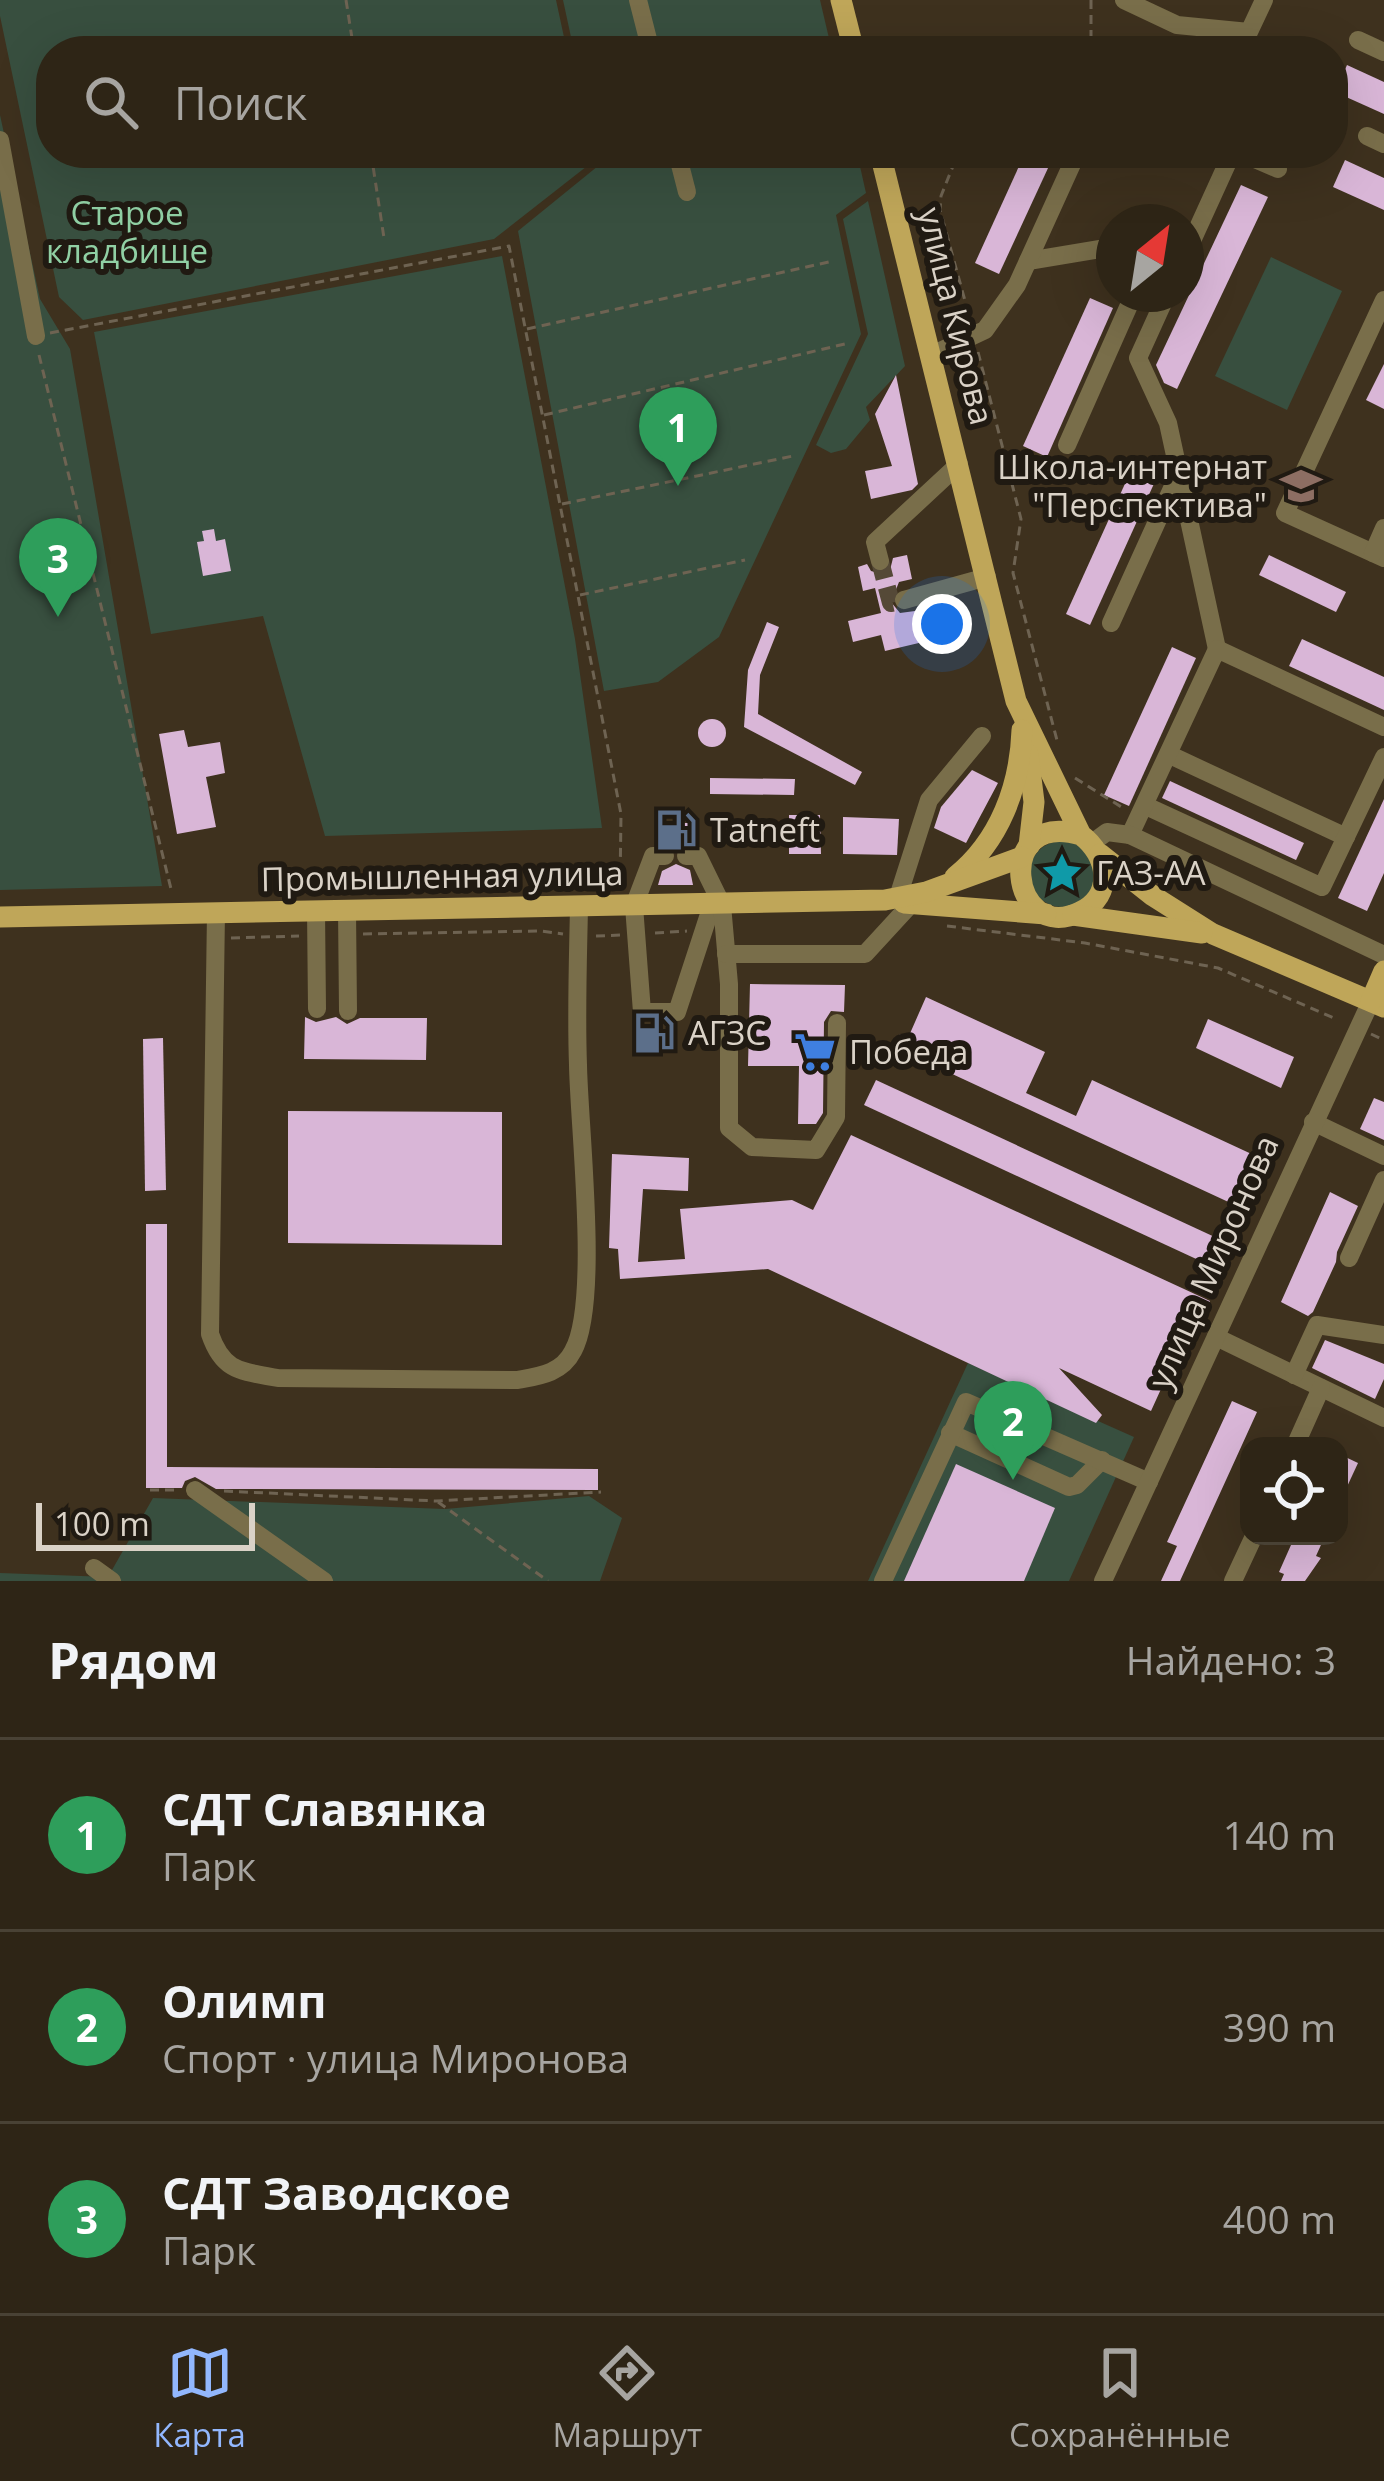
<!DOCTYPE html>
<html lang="ru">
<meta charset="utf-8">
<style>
:root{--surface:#2e2516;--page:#3a3123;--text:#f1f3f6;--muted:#a7a5a1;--line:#494235;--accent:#92b7fd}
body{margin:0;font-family:"Open Sans",sans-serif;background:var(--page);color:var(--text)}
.controls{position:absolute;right:36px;bottom:36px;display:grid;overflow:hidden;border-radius:24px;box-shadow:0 12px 48px #0002}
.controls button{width:108px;height:108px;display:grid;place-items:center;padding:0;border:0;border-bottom:3px solid var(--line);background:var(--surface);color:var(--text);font:60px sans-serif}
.compass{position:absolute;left:1096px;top:204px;width:108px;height:108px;border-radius:50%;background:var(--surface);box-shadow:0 12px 48px #0002;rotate:30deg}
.scale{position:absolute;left:36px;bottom:30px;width:219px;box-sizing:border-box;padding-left:12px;border:6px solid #dad2c7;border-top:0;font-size:33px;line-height:42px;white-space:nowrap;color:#dad2c7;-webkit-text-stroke:9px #201a12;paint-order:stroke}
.you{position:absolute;left:942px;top:624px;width:42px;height:42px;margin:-30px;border:9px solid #fff;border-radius:50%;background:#1a73e8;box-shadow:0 0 0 18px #1a73e833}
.badge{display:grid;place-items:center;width:78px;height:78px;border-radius:50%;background:var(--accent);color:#fff;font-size:39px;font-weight:700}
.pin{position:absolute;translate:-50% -99px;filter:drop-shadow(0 3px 6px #0008)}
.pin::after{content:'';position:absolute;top:63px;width:42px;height:36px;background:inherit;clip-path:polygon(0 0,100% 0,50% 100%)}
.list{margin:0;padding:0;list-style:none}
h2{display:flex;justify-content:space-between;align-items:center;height:156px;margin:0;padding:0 48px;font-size:51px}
h2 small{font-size:39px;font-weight:400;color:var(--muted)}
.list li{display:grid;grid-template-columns:78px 1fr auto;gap:36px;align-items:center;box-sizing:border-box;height:192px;padding:0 48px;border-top:3px solid var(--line)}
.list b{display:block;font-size:45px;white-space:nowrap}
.list p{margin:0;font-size:39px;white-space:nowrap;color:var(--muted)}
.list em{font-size:39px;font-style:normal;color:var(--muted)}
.icon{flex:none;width:66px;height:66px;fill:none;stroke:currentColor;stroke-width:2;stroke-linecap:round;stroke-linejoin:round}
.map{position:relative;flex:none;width:1384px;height:1581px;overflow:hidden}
.search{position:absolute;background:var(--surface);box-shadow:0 12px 48px #0002;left:36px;right:36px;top:36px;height:132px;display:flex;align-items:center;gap:30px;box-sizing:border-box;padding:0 42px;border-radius:48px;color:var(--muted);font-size:45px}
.sheet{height:732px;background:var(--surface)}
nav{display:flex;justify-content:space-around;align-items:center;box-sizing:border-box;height:168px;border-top:3px solid var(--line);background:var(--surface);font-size:33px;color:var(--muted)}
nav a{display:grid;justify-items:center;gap:6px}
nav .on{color:var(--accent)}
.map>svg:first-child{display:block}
.green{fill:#384f3f}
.building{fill:#d9b6d7}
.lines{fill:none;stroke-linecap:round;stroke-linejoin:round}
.minor-tunnel{stroke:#554937;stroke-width:18;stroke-dasharray:18 9;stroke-linecap:butt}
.path{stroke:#6e6352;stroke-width:3;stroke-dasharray:9 6;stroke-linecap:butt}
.minor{stroke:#796e4a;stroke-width:18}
.major{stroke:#bfa659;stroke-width:21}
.labels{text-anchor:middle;stroke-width:12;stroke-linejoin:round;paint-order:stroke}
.park-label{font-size:33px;fill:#90d0a4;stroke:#201a12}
.street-label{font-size:33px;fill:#dad2c7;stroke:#201a12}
.poi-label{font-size:33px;fill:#dad2c7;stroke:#201a12;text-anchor:start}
</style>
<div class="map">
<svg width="1384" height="1581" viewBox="0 0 1384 1581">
<rect width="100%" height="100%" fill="#3e311e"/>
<g class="green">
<polygon points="0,0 556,0 567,51 51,51 51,153 589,153 591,163 494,239 83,320 59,297 0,16"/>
<polygon points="563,0 820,0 832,51 574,51"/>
<polygon points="0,115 40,299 70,349 162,886 0,890"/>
<polygon points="595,153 857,153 866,193 836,215 861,334 719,637 658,682 604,691 518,231 598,166"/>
<polygon points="868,201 905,366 866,407 870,420 846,449 831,453 816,445 868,334 843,219"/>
<polygon points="502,256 575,639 602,828 325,836 263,616 151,634 94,332"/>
<polygon points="1271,257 1342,291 1287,410 1215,376"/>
<circle cx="1062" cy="874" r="33"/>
<polygon points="968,1363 1134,1437 1069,1581 868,1581"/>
<polygon points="589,1496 622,1518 600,1581 0,1581 0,1573 108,1577 153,1498 445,1509"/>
</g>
<g class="building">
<polygon points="1347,65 1384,82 1384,114 1335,92"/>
<polygon points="1025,153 1055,153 999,274 975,263"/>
<polygon points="1345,160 1384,178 1384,210 1333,187"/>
<polygon points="1241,185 1268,197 1177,389 1164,383 1156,365"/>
<polygon points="1090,298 1113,308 1047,457 1023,446"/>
<polygon points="1384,364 1384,409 1366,400"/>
<polygon points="896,375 918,484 912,490 871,499 865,471 892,466 875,414"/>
<polygon points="1133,466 1157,477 1090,625 1066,614"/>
<polygon points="214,529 216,541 225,539 231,571 203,576 197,542 204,541 202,531"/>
<polygon points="907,555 912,579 899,582 891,602 900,613 915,611 923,642 885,651 881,635 853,642 848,621 881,613 875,588 863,591 858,567 867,564 871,571 882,574 890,570 893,558"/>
<polygon points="1269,555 1346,592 1336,612 1259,575"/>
<polygon points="767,622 779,627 760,675 758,714 862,772 855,785 744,727 748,670"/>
<polygon points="1302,639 1384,677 1384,710 1289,666"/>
<polygon points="1172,647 1196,658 1129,806 1104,795"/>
<circle cx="712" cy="733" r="14"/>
<polygon points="184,730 188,747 220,742 225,773 206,777 216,827 177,834 159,734"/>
<polygon points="972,770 998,783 966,843 934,828 941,807"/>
<polygon points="710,778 795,779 794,795 710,794"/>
<polygon points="1170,781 1304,843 1296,860 1162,798"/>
<polygon points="1384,799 1384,873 1367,911 1338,898"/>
<polygon points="789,815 820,815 821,854 789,854"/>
<polygon points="843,817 899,819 897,855 843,854"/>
<polygon points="658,823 691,823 691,837 686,837 686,843 676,848 665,842 665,837 658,838"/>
<polygon points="676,864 690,870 693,885 658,885 662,871"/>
<polygon points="750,984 845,985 844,1012 831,1011 824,1022 823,1113 816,1124 798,1124 799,1066 748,1066"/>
<polygon points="926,997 1045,1052 1026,1093 1076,1116 1092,1080 1258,1157 1241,1192 1256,1199 1250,1212 894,1047 900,1034 908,1038"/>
<polygon points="305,1017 316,1022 336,1017 347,1024 360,1018 427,1018 426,1060 304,1059"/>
<polygon points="1208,1019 1294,1057 1281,1088 1196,1048"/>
<polygon points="163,1038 166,1190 145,1191 143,1039"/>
<polygon points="876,1080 1232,1245 1220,1270 864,1105"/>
<polygon points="1374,1098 1384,1102 1384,1140 1360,1129"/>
<polygon points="288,1111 502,1112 502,1245 288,1243"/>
<polygon points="851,1135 1210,1301 1203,1316 1196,1312 1151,1411 1059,1368 1102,1415 1096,1423 768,1269 620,1279 618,1249 609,1248 612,1154 689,1158 688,1191 643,1189 638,1262 685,1259 680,1209 792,1200 813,1210"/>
<polygon points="1330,1192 1358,1206 1337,1252 1336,1262 1313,1312 1308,1316 1281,1302"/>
<polygon points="146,1224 167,1224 167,1467 598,1469 598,1490 216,1489 195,1477 185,1481 182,1488 146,1488"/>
<polygon points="1325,1340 1384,1364 1384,1379 1375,1399 1312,1368"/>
<polygon points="1232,1401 1257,1412 1180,1581 1161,1581 1177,1546 1167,1542"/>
<polygon points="1339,1454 1358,1463 1339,1504"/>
<polygon points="956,1464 1055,1508 1024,1581 904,1581"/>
<polygon points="1295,1536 1325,1536 1316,1556 1321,1558 1305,1581 1281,1581 1284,1574 1279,1572"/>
</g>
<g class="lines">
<polyline class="minor-tunnel" points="880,561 891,603 904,600"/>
<g class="path">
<polyline points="346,0 354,51"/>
<polyline points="1091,0 1091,51"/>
<polyline points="371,153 384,238"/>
<polyline points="955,161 941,196 940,210 970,319"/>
<polyline points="527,329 833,261"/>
<polyline points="50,333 509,246 621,814 620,886"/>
<polyline points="978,352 1021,519 1013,573 1058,744"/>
<polyline points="39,355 172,893"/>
<polyline points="544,415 849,343"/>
<polyline points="562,504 793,456"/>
<polyline points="580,595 745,560"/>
<polyline points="1075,778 1123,808"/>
<polyline points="947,926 1085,943 1218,968 1334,1018"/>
<polyline points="655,933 687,931"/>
<polyline points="363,934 541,931 563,934"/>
<polyline points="596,936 622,935"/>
<polyline points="231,938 299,936"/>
<polyline points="1371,1034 1384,1040"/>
<polyline points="150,1490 179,1490"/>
<polyline points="224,1491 436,1501 601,1492"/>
<polyline points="438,1502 548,1581"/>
</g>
<g class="minor">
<polyline points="638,0 651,51"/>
<polyline points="1124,0 1177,25 1249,32 1264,0"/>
<polyline points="1358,40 1384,52"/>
<polyline points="1367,136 1384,144"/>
<polyline points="0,140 36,336"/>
<polyline points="677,153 687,192"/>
<polyline points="1241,153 1278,169"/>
<polyline points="1186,254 1232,153"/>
<polyline points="1028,261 1100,249 1114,256"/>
<polyline points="1167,294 1138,358 1168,423 1217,649"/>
<polyline points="1384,300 1285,513 1384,558"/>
<polyline points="932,355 985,330 1017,285 1077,153"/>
<polyline points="1067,445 1134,294"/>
<polyline points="1373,553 1384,528"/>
<polyline points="880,561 875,542 959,464"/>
<polyline points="904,600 987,577"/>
<polyline points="1111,623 1179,473"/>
<polyline points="1170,755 1346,837"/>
<polyline points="1146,806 1322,887 1384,757"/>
<polyline points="1130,835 1217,649 1384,727"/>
<polyline points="1092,843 1107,832 1130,835 1384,955"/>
<polyline points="665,856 653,856 634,906 642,1012 677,1012 712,905"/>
<polyline points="686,856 698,856 722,905 729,984 729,1128 752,1147 816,1150 836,1117 837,1023"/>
<polyline points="898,897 929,800 982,736"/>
<polyline points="316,910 317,1009"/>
<polyline points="347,910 348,1011"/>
<path d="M 216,912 L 210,1334 C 223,1372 241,1371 278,1378 L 518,1380 C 540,1376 562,1373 573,1351 C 600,1303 579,1128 578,1065 C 576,1012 578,959 579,907"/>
<polyline points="726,954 865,954 911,904"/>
<polyline points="1313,1122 1384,1156"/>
<polyline points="1349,1258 1384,1180"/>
<polyline points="1216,1337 1384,1418"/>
<polyline points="1294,1375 1317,1325 1384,1335"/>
<polyline points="950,1433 1069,1487 1077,1485 1102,1460"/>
<polyline points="1295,1446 1321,1388"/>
<polyline points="195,1490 324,1581"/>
<polyline points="94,1568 112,1581"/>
<polyline points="883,1581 966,1402 1149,1482"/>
<polyline points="1103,1581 1371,1001"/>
<polyline points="1233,1581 1254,1536"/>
</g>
<g class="major">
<polyline points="841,0 854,51"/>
<path d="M 880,153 L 1016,701 L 1081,835 C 1108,855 1115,895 1080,912 C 1010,946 992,808 1081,835"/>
<polyline points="1028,754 1034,802 1029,846"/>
<polyline points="1100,854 1153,896 1213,934 1384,1007"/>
<path d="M 955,877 C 1000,841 1020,786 1022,730"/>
<polyline points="904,903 1046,914"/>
<polyline points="1073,915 1202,933"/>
<polyline points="0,917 885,900 926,892 1022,857"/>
<polyline points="1371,1001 1384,971"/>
</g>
</g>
<defs>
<g id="school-bare" transform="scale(3.24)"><path d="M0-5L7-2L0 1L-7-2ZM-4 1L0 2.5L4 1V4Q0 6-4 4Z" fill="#8d6e63" stroke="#201a12" stroke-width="2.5" paint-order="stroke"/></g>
<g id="fuel-bare" transform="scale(3.24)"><path d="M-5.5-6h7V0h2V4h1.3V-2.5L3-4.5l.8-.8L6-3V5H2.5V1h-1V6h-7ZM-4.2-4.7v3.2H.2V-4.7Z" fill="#5c6f8a" stroke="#201a12" stroke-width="2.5" paint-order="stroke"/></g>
<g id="sight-bare" transform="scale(3.24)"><path d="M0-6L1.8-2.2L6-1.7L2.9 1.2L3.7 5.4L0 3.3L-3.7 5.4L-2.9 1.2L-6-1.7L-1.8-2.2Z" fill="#0f9aa8" stroke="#201a12" stroke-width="2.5" paint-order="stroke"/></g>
<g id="supermarket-bare" transform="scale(3.24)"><path d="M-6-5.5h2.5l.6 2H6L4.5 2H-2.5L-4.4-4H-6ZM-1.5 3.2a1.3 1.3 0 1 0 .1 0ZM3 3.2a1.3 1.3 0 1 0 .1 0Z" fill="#3f7fe0" stroke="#201a12" stroke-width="2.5" paint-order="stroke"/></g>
</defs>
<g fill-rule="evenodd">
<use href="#school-bare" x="1301" y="486"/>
<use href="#fuel-bare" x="676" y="830"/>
<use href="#sight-bare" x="1062" y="873"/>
<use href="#fuel-bare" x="654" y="1033"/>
<use href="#supermarket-bare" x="815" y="1052"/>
</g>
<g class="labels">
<g class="park-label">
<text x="127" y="225">Старое<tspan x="127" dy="38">кладбище</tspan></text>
</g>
<g class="street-label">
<text transform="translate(956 316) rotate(76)" y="12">улица Кирова</text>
<text transform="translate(442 876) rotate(-1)" y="12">Промышленная улица</text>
<text transform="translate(1213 1262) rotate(-66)" y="12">улица Миронова</text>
</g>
<g class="poi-label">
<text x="1267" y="479" text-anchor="end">Школа-интернат<tspan x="1267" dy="38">"Перспектива"</tspan></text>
<text x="710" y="842">Tatneft</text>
<text x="1096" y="885">ГАЗ-АА</text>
<text x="688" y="1045">АГЗС</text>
<text x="849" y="1064">Победа</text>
</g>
</g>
</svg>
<div class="controls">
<button><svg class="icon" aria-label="locate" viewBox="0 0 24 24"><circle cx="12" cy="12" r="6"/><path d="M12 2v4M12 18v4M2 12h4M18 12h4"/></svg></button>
</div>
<svg class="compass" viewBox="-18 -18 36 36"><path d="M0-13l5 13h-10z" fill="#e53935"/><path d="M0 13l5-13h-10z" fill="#a7a5a1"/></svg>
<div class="scale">100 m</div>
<div class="you"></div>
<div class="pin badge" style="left:678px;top:486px;background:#2e9e5b">1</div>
<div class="pin badge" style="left:1013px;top:1480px;background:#2e9e5b">2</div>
<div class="pin badge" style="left:58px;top:617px;background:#2e9e5b">3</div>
<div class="search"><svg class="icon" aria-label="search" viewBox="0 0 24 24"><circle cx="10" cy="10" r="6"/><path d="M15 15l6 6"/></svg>Поиск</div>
</div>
<section class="sheet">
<h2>Рядом<small>Найдено: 3</small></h2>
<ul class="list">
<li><span class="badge" style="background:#2e9e5b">1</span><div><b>СДТ Славянка</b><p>Парк</p></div><em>140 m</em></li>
<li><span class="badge" style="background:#2e9e5b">2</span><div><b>Олимп</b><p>Спорт · улица Миронова</p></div><em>390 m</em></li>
<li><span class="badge" style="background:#2e9e5b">3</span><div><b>СДТ Заводское</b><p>Парк</p></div><em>400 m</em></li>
</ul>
</section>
<nav>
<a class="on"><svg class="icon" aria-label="map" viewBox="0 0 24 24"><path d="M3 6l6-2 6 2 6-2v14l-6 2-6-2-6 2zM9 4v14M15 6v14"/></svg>Карта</a>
<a><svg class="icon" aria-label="directions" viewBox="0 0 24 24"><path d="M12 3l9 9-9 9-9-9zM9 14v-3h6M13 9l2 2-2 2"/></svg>Маршрут</a>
<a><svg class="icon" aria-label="saved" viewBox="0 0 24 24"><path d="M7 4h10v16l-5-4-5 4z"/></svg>Сохранённые</a>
</nav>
